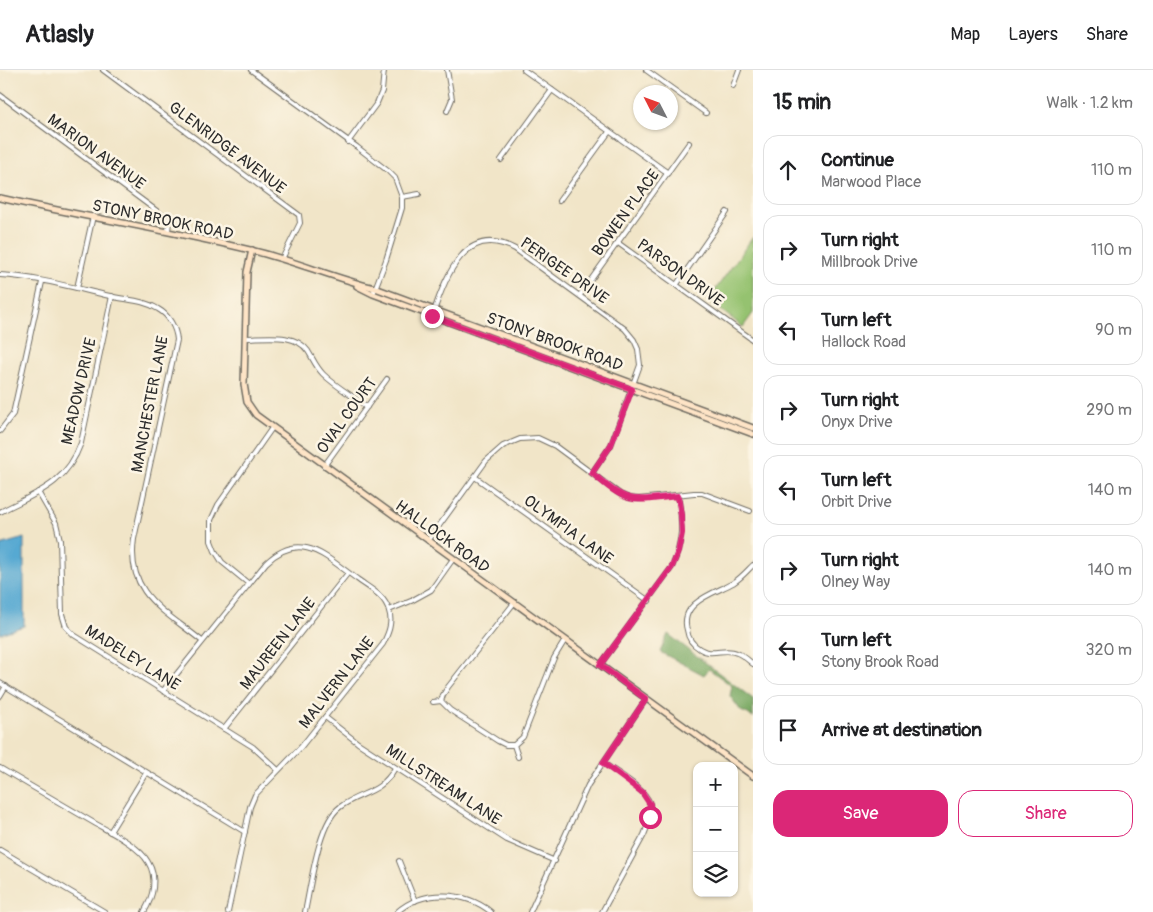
<!DOCTYPE html>
<meta charset="utf-8">
<style>
:root{--surface:#fff;--page:#f6f6f6;--text:#202124;--muted:#757577;--line:#e0e0e0;--accent:#db2777}
body{margin:0;font-family:Pangolin,sans-serif;background:var(--page);color:var(--text)}
.controls{position:absolute;right:15px;bottom:15px;display:grid;overflow:hidden;border-radius:10px;box-shadow:0 1px 4px #0004}
.controls button{width:45px;height:45px;display:grid;place-items:center;padding:0;border:0;border-bottom:1px solid var(--line);background:var(--surface);color:var(--text);font:25px sans-serif}
.compass{position:absolute;left:633px;top:15px;width:45px;height:45px;border-radius:50%;background:var(--surface);box-shadow:0 1px 4px #0004;rotate:312deg}
.stop{position:absolute;width:15px;height:15px;margin:-11px;border:4px solid #db2777;border-radius:50%;background:#fff}
.stop.end{background:#db2777;border-color:#fff;box-shadow:0 1px 5px #0008}
.list{margin:0;padding:0;list-style:none}
h2{display:flex;justify-content:space-between;align-items:center;height:65px;margin:0;padding:0 20px;font-size:21px}
h2 small{font-size:16px;font-weight:400;color:var(--muted)}
.list li{display:grid;grid-template-columns:32px 1fr auto;gap:15px;align-items:center;box-sizing:border-box;height:70px;margin:0 10px 10px;padding:0 10px;border:1px solid var(--line);border-radius:15px}
.list b{display:block;font-size:19px;white-space:nowrap}
.list p{margin:0;font-size:16px;white-space:nowrap;color:var(--muted)}
.list em{font-size:16px;font-style:normal;color:var(--muted)}
.actions{display:flex;gap:10px;padding:15px 20px}
.actions a{flex:1;padding:11px 0;border:1px solid var(--accent);border-radius:15px;text-align:center;font-size:18px;color:var(--accent)}
.actions .main{background:var(--accent);color:#fff}
.icon{flex:none;width:28px;height:28px;fill:none;stroke:currentColor;stroke-width:2;stroke-linecap:round;stroke-linejoin:round}
.map{position:relative;flex:none;width:753px;height:842px;overflow:hidden}
header{display:flex;align-items:center;gap:30px;box-sizing:border-box;height:70px;padding:0 25px;background:var(--surface);border-bottom:1px solid var(--line)}
header strong{font-size:24px}
nav{display:flex;gap:28px;margin-inline-start:auto;font-size:18px}
main{display:flex}
aside{flex:1;background:var(--surface)}
.map>svg:first-child{display:block}
.green{fill:#95c270;stroke:#60764e}
.forest{fill:#78a862;stroke:#526a46}
.water{fill:#57a9d2;stroke:#416a7e}
.lines{fill:none;stroke-linecap:round;stroke-linejoin:round}
.street-casing{stroke:#706c62;stroke-width:6}
.secondary-casing{stroke:#706c62;stroke-width:8}
.street{stroke:#fff;stroke-width:4}
.secondary{stroke:#fee4c6;stroke-width:5}
.route{stroke:#db2777;stroke-width:6}
.labels{text-anchor:middle;stroke-width:5;stroke-linejoin:round;paint-order:stroke}
.street-label{font-size:16px;fill:#2b2b2b;stroke:#fcf5e5}
</style>
<header>
<strong>Atlasly</strong>
<nav><a>Map</a><a>Layers</a><a>Share</a></nav>
</header>
<main>
<div class="map">
<svg width="753" height="842" viewBox="0 0 753 842">
<rect width="100%" height="100%" fill="#fcf5e5"/>
<filter id="ink" filterUnits="userSpaceOnUse"><feTurbulence type="fractalNoise" baseFrequency=".02" numOctaves="2"/><feDisplacementMap in="SourceGraphic" scale="10" xChannelSelector="R" yChannelSelector="G"/><feConvolveMatrix kernelMatrix="1 2 1 2 8 2 1 2 1" color-interpolation-filters="sRGB"/></filter>
<filter id="wash" filterUnits="userSpaceOnUse"><feTurbulence type="fractalNoise" baseFrequency=".0096" numOctaves="4" result="noise"/><feDisplacementMap in="SourceGraphic" scale="20" xChannelSelector="R" yChannelSelector="G"/><feGaussianBlur stdDeviation="1.12" result="paint"/><feColorMatrix in="noise" values="0 0 0 0 0 0 0 0 0 0 0 0 0 0 0 0 0 1.4 0 .05"/><feComposite in="paint" operator="in"/></filter>
<g filter="url(#wash)">
<rect width="100%" height="100%" fill="#f1e5c8"/>
<polygon class="green" points="753,167 753,243 743,257 708,230"/>
<polygon class="forest" points="668,564 753,629 753,648 748,644 741,641 730,626 732,616 709,599 704,605 660,582"/>
<polygon class="water" points="24,468 24,556 0,564 0,475"/>
</g>
<g filter="url(#ink)">
<g class="lines">
<g class="street-casing">
<g id="street">
<polyline points="103,0 299,145 300,153 282,189"/>
<polyline points="251,0 357,77 388,101 395,108 402,127 402,138 386,190 373,224"/>
<polyline points="524,0 668,103"/>
<polyline points="646,0 706,43"/>
<polyline points="733,16 739,0"/>
<polyline points="0,25 169,150 168,162"/>
<polyline points="447,41 452,29 447,0"/>
<polyline points="348,72 377,33 382,21 384,0"/>
<polyline points="501,90 552,20"/>
<polyline points="402,127 419,124"/>
<polyline points="559,131 609,62"/>
<polyline points="618,173 753,270"/>
<path d="M 0,205 C 37,207 74,218 110,226 C 125,230 144,230 158,239 C 169,245 176,258 177,270 L 134,469 C 126,524 164,540 202,571"/>
<polyline points="677,214 727,142"/>
<polyline points="77,218 93,146"/>
<polyline points="580,225 689,73"/>
<path d="M 434,241 C 447,204 466,153 515,179 L 625,259 L 634,270 L 638,279 L 640,295 L 611,375 L 592,403"/>
<path d="M 245,268 C 265,268 295,262 308,281 C 313,289 316,297 323,304 C 335,316 353,326 367,337"/>
<polyline points="0,361 13,344 42,212"/>
<polyline points="324,396 387,309"/>
<polyline points="475,407 649,531"/>
<polyline points="38,422 56,453 60,470 62,544 66,557 74,565 253,677 278,700"/>
<path d="M 0,442 C 36,423 66,415 81,373 L 112,226"/>
<polyline points="428,471 486,391 503,376 520,369 538,368 555,376 620,424 629,428 639,429 694,423 702,423 750,441"/>
<path d="M 753,495 C 747,501 741,508 733,513 C 715,523 679,532 687,560 C 688,568 693,575 700,579 C 712,587 725,577 737,583 C 743,585 748,590 753,594"/>
<polyline points="249,514 222,492 215,481 211,471 211,450 218,435 272,358"/>
<polyline points="389,540 411,531 431,520 453,489"/>
<path d="M 600,595 L 672,497 C 683,473 683,452 678,426"/>
<polyline points="0,613 245,762"/>
<path d="M 163,621 L 266,493 C 301,459 326,487 357,509 C 369,518 385,525 389,541 C 393,553 388,564 383,574 L 301,677 L 255,725 L 250,737 L 228,842"/>
<polyline points="0,626 6,616"/>
<polyline points="441,631 443,625 448,617 514,533"/>
<polyline points="441,631 450,640 498,671 506,675 514,675"/>
<polyline points="433,632 441,631"/>
<polyline points="325,647 358,673 507,770 555,791"/>
<polyline points="224,659 348,503"/>
<polyline points="514,675 523,667 554,588 565,570"/>
<polyline points="514,675 518,687"/>
<path d="M 0,698 C 32,717 64,735 96,754 C 112,763 139,776 148,792 C 158,808 153,827 144,842"/>
<polyline points="110,762 146,703"/>
<polyline points="0,780 105,842"/>
<polyline points="399,791 415,831"/>
<path d="M 305,842 C 311,815 318,753 340,737 C 361,721 380,725 395,698"/>
<path d="M 397,842 C 423,819 465,821 491,842"/>
<polyline points="530,842 588,715 646,629"/>
<path d="M 602,842 L 644,765 C 648,756 652,745 650,734 C 646,719 615,701 603,693"/>
</g>
</g>
<g class="secondary-casing">
<g id="secondary">
<path d="M 0,128 C 84,147 170,160 254,181 C 295,191 334,208 375,218 L 753,358"/>
<polyline points="252,180 247,202 244,314 247,332 256,345 753,706"/>
<polyline points="357,216 373,224 753,364"/>
</g>
</g>
<use href="#street" class="street"/>
<use href="#secondary" class="secondary"/>
</g>
</g>
<g class="lines" filter="url(#ink)">
<path class="route" d="M 432,246 L 632,319 L 611,375 L 592,403 C 603,412 615,424 629,428 C 644,432 663,427 678,426 L 681,445 L 682,463 L 678,482 L 672,497 L 600,595 L 646,629 L 603,693 L 642,722 L 650,734 L 650,747"/>
</g>
<g class="labels">
<g class="street-label">
<text transform="translate(228 77) rotate(37)" y="6">GLENRIDGE AVENUE</text>
<text transform="translate(97 81) rotate(36)" y="6">MARION AVENUE</text>
<text transform="translate(625 142) rotate(-54)" y="6">BOWEN PLACE</text>
<text transform="translate(163 149) rotate(12)" y="6">STONY BROOK ROAD</text>
<text transform="translate(565 200) rotate(35)" y="6">PERIGEE DRIVE</text>
<text transform="translate(681 202) rotate(36)" y="6">PARSON DRIVE</text>
<text transform="translate(555 271) rotate(20)" y="6">STONY BROOK ROAD</text>
<text transform="translate(78 321) rotate(-77)" y="6">MEADOW DRIVE</text>
<text transform="translate(149 334) rotate(-79)" y="6">MANCHESTER LANE</text>
<text transform="translate(346 345) rotate(-54)" y="6">OVAL COURT</text>
<text transform="translate(569 459) rotate(36)" y="6">OLYMPIA LANE</text>
<text transform="translate(443 466) rotate(36)" y="6">HALLOCK ROAD</text>
<text transform="translate(277 573) rotate(-52)" y="6">MAUREEN LANE</text>
<text transform="translate(133 587) rotate(32)" y="6">MADELEY LANE</text>
<text transform="translate(336 612) rotate(-52)" y="6">MALVERN LANE</text>
<text transform="translate(444 714) rotate(33)" y="6">MILLSTREAM LANE</text>
</g>
</g>
</svg>
<div class="controls">
<button>+</button>
<button>−</button>
<button><svg class="icon" aria-label="layers" viewBox="0 0 24 24"><path d="M12 4l9 5-9 5-9-5zM3 14l9 5 9-5"/></svg></button>
</div>
<svg class="compass" viewBox="-18 -18 36 36"><path d="M0-13l5 13h-10z" fill="#e53935"/><path d="M0 13l5-13h-10z" fill="#757577"/></svg>
<div class="stop" style="left:650px;top:747px"></div>
<div class="stop end" style="left:432px;top:246px"></div>
</div>
<aside>
<h2>15 min<small>Walk · 1.2 km</small></h2>
<ul class="list">
<li><svg class="icon" aria-label="ahead" viewBox="0 0 24 24"><path d="M12 20V5M6 11l6-6 6 6"/></svg><div><b>Continue</b><p>Marwood Place</p></div><em>110 m</em></li>
<li><svg class="icon" aria-label="right" viewBox="0 0 24 24"><path d="M7 20v-9h11M14 6l5 5-5 5"/></svg><div><b>Turn right</b><p>Millbrook Drive</p></div><em>110 m</em></li>
<li><svg class="icon" aria-label="left" viewBox="0 0 24 24"><path d="M17 20v-9H6M10 6l-5 5 5 5"/></svg><div><b>Turn left</b><p>Hallock Road</p></div><em>90 m</em></li>
<li><svg class="icon" aria-label="right" viewBox="0 0 24 24"><path d="M7 20v-9h11M14 6l5 5-5 5"/></svg><div><b>Turn right</b><p>Onyx Drive</p></div><em>290 m</em></li>
<li><svg class="icon" aria-label="left" viewBox="0 0 24 24"><path d="M17 20v-9H6M10 6l-5 5 5 5"/></svg><div><b>Turn left</b><p>Orbit Drive</p></div><em>140 m</em></li>
<li><svg class="icon" aria-label="right" viewBox="0 0 24 24"><path d="M7 20v-9h11M14 6l5 5-5 5"/></svg><div><b>Turn right</b><p>Olney Way</p></div><em>140 m</em></li>
<li><svg class="icon" aria-label="left" viewBox="0 0 24 24"><path d="M17 20v-9H6M10 6l-5 5 5 5"/></svg><div><b>Turn left</b><p>Stony Brook Road</p></div><em>320 m</em></li>
<li><svg class="icon" aria-label="arrive" viewBox="0 0 24 24"><path d="M6 21V4h12l-3 4 3 4H6"/></svg><div><b>Arrive at destination</b></div></li>
</ul>
<div class="actions"><a class="main">Save</a><a>Share</a></div>
</aside>
</main>
